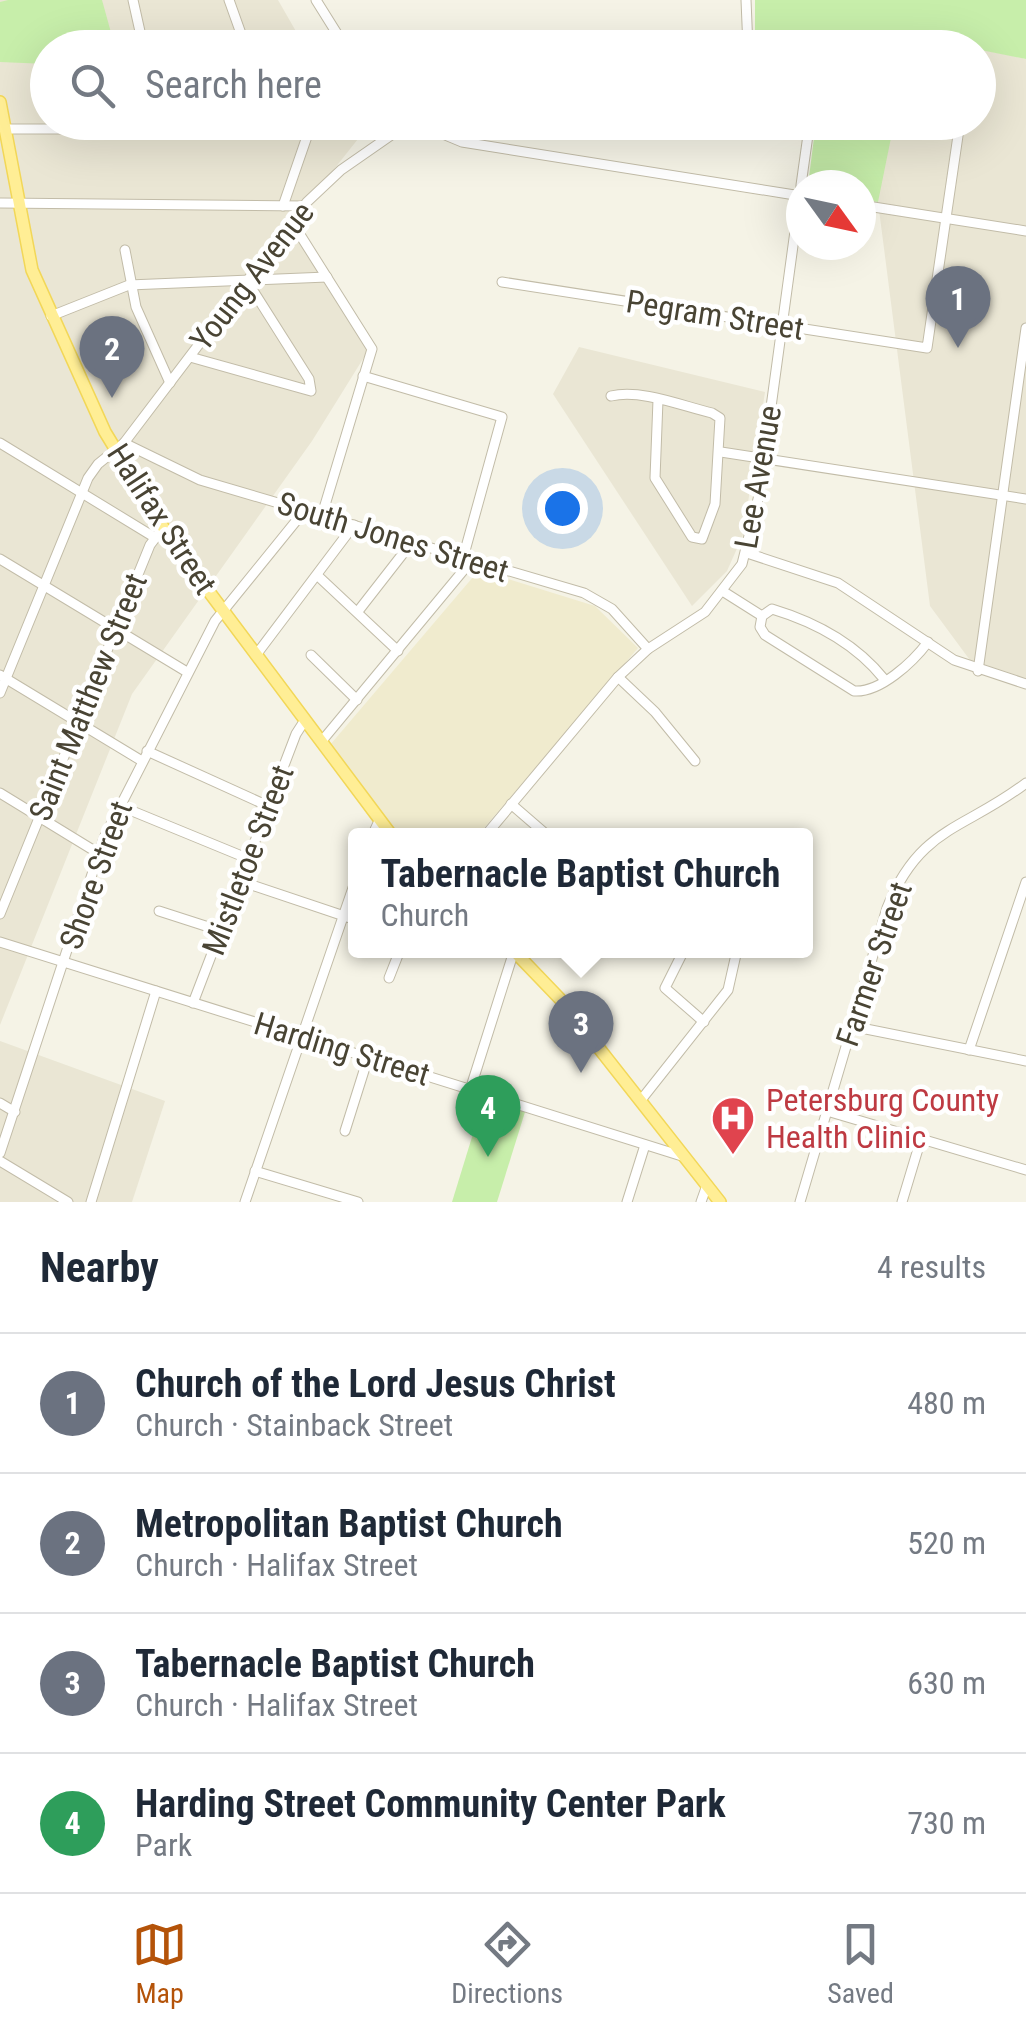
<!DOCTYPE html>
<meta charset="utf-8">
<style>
:root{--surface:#fff;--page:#f2f2f3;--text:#1f2937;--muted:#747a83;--line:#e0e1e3;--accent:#b45309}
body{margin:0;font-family:"Roboto Condensed",sans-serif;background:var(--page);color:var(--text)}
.compass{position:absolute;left:786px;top:170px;width:90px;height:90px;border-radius:50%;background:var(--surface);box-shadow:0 10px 40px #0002;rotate:123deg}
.you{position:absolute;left:562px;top:508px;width:35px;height:35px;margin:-25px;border:8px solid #fff;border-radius:50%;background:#1a73e8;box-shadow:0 0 0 15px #1a73e833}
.badge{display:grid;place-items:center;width:65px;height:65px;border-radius:50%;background:var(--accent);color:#fff;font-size:32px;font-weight:700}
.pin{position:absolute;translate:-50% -82px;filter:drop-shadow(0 2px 5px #0008)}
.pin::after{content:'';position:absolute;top:52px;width:35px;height:30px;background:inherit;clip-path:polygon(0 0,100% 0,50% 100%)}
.popup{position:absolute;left:348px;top:828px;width:465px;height:130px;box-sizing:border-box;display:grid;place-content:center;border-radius:10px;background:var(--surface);filter:drop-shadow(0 2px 8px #0005);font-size:32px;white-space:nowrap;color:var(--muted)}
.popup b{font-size:38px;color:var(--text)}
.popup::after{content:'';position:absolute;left:50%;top:100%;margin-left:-20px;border:20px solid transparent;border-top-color:var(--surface)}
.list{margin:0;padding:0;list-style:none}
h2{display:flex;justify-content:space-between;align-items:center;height:130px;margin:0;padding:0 40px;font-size:42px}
h2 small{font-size:32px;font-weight:400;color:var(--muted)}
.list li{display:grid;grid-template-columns:65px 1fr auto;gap:30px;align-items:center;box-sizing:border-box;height:140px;padding:0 40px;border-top:2px solid var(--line)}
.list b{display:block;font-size:38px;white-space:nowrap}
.list p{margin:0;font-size:32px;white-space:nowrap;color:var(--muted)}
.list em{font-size:32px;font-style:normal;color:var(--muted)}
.icon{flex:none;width:55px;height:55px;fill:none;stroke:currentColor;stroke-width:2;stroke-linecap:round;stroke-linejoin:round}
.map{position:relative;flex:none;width:1026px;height:1202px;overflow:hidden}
.search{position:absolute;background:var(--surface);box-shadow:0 10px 40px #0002;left:30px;right:30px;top:30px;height:110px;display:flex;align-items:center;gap:25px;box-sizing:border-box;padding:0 35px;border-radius:55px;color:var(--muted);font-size:38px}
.sheet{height:690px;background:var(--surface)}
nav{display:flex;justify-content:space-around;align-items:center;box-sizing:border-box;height:140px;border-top:2px solid var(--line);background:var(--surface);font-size:28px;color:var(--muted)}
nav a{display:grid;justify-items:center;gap:5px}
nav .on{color:var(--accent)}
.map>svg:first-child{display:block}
.residential{fill:#eae6d4}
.education{fill:#f0ebce}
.green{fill:#c7eeaa}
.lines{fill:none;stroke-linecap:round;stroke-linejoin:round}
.minor-casing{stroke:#c2bca8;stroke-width:11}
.major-casing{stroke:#f2d758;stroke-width:14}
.minor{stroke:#fff;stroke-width:9}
.major{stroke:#ffee95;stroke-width:11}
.labels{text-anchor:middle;stroke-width:9;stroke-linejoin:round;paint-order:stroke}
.street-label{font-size:32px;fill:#494434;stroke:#fff}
.health-label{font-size:32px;fill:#be3a42;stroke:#fff;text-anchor:start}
</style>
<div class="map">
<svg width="1026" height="1202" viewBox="0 0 1026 1202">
<rect width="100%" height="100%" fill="#f5f3e6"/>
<g class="residential">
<polygon points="0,0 278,0 305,47 48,48 48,122 349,123 358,139 292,222 371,346 312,441 132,694 0,1025"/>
<polygon points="979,49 1026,59 1026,681 978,671 930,606 877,194 894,123 978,122"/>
<polygon points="579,347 765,392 743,535 727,571 692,606 553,394"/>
<polygon points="0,1041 165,1101 132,1202 0,1202"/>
</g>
<polygon class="education" points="479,570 595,606 638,648 478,835 399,835 330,745"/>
<g class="green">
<polygon points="8,0 102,0 115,47 48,48 47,64 0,62 0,2"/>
<polygon points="755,0 1026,0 1026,59 916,37 913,47 755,47"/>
<polygon points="802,123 894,123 878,202 861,200 861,185 808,185 815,130"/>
<polygon points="484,1098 525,1112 497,1202 452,1202"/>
</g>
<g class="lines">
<g class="minor-casing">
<g id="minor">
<polyline points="133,0 143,45"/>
<polyline points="229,0 244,42"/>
<polyline points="316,0 346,48"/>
<polyline points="746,0 748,48"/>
<polyline points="143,42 281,42 292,48"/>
<polyline points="414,122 462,142 801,196"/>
<polyline points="776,122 800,127 808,135 801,185"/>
<polyline points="5,129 310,129"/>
<polyline points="0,203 304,206"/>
<polyline points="861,205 1026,231"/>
<polyline points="283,206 312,122"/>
<polyline points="292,222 372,349 322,515"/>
<polyline points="125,250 136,307 170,383"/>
<polyline points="502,282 927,348 960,122"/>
<polyline points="51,316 129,285 327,277"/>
<polyline points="190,357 311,391 309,379 247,281"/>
<polyline points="363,376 502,417 463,558"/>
<path d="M 611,396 C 642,389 682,406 712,413 L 720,418 L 715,504 L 702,539 L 692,537 L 655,478 L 658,400"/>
<polyline points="0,443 154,537"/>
<polyline points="124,443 200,480 584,593 612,609 648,649"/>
<polyline points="721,452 1026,499"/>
<polyline points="747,553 838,583 954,660 1026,684"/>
<polyline points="0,559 187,672"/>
<polyline points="318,576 398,651"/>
<path d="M 724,592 L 762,616 L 760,627 L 765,635 L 854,691 C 880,693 913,662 928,642"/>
<polyline points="359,610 412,542"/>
<path d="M 762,616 L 772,609 C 815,622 856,644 884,679"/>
<polyline points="256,655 354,525"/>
<polyline points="311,655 357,700"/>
<polyline points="978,671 1026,328"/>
<polyline points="0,675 142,761"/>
<polyline points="618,677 655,712 695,761"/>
<polyline points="0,693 88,478 98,464 124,443 307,202 341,170 410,122"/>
<polyline points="321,742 472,560"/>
<polyline points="147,751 268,806"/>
<polyline points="0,793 98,853"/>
<polyline points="511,804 548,836"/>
<polyline points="120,806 249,859"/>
<polyline points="372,836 379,821"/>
<polyline points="485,836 618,677 648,649 705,612 742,564 759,495 801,187"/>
<polyline points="240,881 356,920"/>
<polyline points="159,911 221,931"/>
<polyline points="0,914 150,545 163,528"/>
<polyline points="0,942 685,1157"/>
<polyline points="684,950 665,988 704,1022"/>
<polyline points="389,978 400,950"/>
<polyline points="193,1003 296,734 305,720"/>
<polyline points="851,1026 1026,1061"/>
<polyline points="969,1050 1026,882"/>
<polyline points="470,1090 514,951"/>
<polyline points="641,1100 728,990 737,950"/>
<polyline points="0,1103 15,1112"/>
<polyline points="827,1111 1026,1170"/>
<polyline points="345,1131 368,1058"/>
<polyline points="0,1153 104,838 215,621 305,510"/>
<polyline points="0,1161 68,1202"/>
<polyline points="255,1171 358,1202"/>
<polyline points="91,1202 156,991"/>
<polyline points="245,1202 356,879"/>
<polyline points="627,1202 645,1145"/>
<polyline points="701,1202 707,1185"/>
<path d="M 800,1202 L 887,908 C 920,826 965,830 1026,783"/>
<polyline points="902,1202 921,1139"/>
</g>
</g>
<g class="major-casing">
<g id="major">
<polyline points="0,102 32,270 105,432 174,545 392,836"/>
<polyline points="513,950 561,1000 720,1202"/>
</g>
</g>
<use href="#minor" class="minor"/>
<use href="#major" class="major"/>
</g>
<defs>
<g id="hospital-pin" transform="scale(2.25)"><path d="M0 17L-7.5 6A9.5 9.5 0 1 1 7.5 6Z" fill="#e0444e" stroke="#fff"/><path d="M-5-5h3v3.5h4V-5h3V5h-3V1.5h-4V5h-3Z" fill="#fff"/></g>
</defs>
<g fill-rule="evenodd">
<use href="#hospital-pin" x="733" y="1118"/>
</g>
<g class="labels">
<g class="street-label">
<text transform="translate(252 276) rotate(-52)" y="11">Young Avenue</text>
<text transform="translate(715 315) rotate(9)" y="11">Pegram Street</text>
<text transform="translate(758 477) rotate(-80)" y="11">Lee Avenue</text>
<text transform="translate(162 519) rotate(57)" y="11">Halifax Street</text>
<text transform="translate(393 537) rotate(17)" y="11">South Jones Street</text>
<text transform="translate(88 697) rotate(-68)" y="11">Saint Matthew Street</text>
<text transform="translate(248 860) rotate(-69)" y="11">Mistletoe Street</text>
<text transform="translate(96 875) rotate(-70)" y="11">Shore Street</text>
<text transform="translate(874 964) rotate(-71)" y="11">Farmer Street</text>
<text transform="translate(342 1049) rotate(17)" y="11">Harding Street</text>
</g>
<g class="health-label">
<text x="766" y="1111">Petersburg County<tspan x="766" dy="37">Health Clinic</tspan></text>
</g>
</g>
</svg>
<svg class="compass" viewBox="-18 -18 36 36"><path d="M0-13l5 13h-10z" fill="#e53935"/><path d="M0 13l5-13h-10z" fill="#747a83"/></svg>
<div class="you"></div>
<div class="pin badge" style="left:958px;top:348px;background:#6b7280">1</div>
<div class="pin badge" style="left:112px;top:398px;background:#6b7280">2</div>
<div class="pin badge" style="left:581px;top:1073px;background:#6b7280">3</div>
<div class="popup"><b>Tabernacle Baptist Church</b>Church</div>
<div class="pin badge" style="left:488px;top:1157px;background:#2e9e5b">4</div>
<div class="search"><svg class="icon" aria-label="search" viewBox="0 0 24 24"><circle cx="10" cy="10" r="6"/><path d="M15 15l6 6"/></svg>Search here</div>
</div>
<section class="sheet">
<h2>Nearby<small>4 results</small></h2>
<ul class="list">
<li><span class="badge" style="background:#6b7280">1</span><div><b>Church of the Lord Jesus Christ</b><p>Church · Stainback Street</p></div><em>480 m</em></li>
<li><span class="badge" style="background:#6b7280">2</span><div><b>Metropolitan Baptist Church</b><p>Church · Halifax Street</p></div><em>520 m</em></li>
<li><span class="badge" style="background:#6b7280">3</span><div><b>Tabernacle Baptist Church</b><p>Church · Halifax Street</p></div><em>630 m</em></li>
<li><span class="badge" style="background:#2e9e5b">4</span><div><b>Harding Street Community Center Park</b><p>Park</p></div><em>730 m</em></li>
</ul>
</section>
<nav>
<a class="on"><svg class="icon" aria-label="map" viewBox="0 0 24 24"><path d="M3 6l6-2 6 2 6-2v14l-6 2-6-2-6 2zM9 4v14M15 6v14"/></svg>Map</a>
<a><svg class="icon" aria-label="directions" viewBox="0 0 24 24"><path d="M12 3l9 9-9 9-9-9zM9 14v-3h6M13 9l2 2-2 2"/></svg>Directions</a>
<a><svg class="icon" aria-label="saved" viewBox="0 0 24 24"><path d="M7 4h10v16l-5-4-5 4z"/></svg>Saved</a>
</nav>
